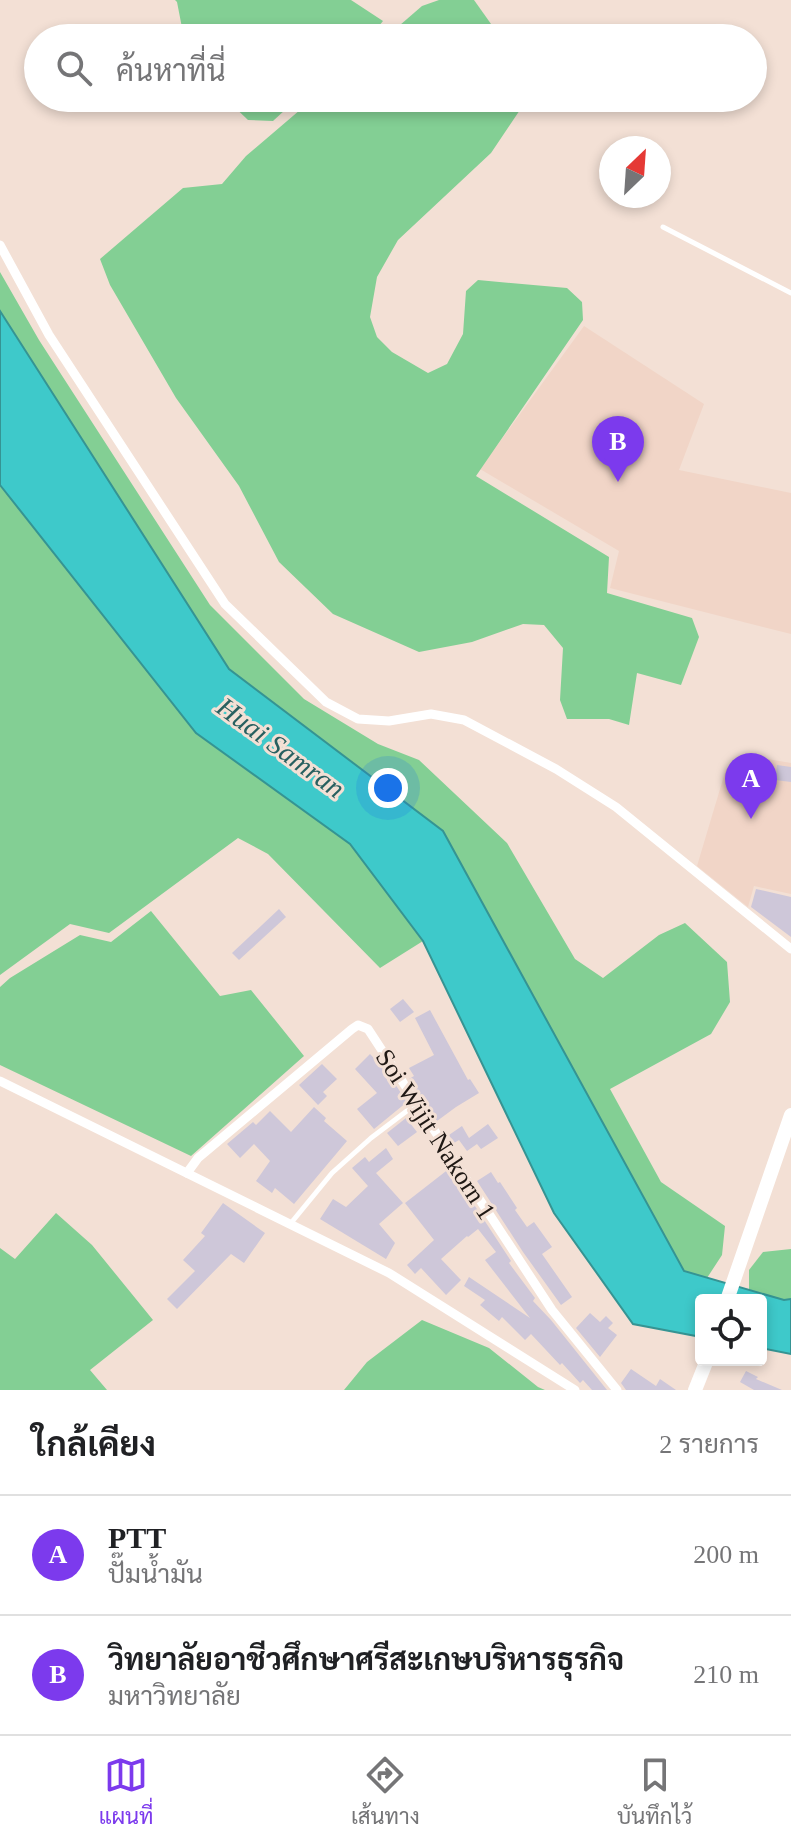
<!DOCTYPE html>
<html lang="th">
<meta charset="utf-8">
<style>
:root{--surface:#fff;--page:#f6f6f6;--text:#202124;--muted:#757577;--line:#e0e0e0;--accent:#7c3aed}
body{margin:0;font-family:"Times New Roman",Sarabun,serif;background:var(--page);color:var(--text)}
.controls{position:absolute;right:24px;bottom:24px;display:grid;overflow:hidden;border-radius:8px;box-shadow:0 4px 12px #0003}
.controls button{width:72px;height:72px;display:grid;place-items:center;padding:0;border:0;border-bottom:2px solid var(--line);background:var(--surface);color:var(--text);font:40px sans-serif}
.compass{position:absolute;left:599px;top:136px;width:72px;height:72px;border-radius:50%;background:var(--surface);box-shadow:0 4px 12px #0003;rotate:25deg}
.you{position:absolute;left:388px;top:788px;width:28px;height:28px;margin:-20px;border:6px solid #fff;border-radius:50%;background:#1a73e8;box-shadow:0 0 0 12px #1a73e833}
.badge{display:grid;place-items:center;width:52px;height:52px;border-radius:50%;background:var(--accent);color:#fff;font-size:26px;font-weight:700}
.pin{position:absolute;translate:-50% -66px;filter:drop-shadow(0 2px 4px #0008)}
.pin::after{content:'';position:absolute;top:42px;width:28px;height:24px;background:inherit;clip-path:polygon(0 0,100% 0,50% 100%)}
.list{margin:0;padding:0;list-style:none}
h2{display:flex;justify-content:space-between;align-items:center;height:104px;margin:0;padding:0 32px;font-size:34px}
h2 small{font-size:26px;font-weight:400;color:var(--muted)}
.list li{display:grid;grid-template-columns:52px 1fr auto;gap:24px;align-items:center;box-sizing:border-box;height:120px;padding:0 32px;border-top:2px solid var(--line)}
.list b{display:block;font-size:30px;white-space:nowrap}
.list p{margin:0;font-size:26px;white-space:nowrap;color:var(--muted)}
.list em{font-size:26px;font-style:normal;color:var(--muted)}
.icon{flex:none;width:44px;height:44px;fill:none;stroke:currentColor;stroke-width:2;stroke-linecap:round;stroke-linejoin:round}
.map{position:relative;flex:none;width:791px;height:1390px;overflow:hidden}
.search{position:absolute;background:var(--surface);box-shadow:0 4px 12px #0003;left:24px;right:24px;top:24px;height:88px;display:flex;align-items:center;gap:20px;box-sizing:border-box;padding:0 28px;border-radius:44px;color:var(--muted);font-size:30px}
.sheet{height:344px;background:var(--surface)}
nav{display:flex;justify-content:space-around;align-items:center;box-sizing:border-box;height:112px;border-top:2px solid var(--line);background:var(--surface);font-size:22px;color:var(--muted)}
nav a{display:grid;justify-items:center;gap:4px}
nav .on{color:var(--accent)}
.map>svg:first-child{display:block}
.built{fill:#f1d5c7}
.green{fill:#83cf94}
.water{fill:#3ec9ca;stroke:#359493;stroke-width:2}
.building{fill:#cec7d9}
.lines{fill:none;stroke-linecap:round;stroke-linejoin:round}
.lane{stroke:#fff;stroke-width:5}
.street{stroke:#fff;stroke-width:9}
.secondary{stroke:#fff;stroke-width:14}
.labels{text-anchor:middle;stroke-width:6;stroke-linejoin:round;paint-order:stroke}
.street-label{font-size:26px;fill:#1f1814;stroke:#f3e0d5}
.water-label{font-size:28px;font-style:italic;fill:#286060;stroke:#f3e0d5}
</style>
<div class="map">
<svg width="791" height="1390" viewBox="0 0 791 1390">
<rect width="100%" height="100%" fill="#f3e0d5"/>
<g class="built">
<polygon points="584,326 704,404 679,470 791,493 791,634 610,588 619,551 480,469"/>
<polygon points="744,755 791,763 791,894 754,886 748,907 697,866 726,769 741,773"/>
</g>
<g class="green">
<polygon points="175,0 351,0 383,21 369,38 184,38 177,2"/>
<polygon points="439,0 474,0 501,38 385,38 422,6"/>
<polygon points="225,98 298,98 273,121 248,120"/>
<polygon points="314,98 528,98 491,153 398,240 377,277 370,317 377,337 392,352 428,373 447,364 463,334 466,291 478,280 567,288 582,302 583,320 476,476 609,557 607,593 692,618 699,637 681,685 637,673 629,725 609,719 567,719 560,700 563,648 544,625 523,624 472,642 419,652 333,614 279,562 239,486 176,398 110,285 100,259 183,188 222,184 246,156"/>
<polygon points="0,272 39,340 210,605 304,699 378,744 419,760 507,843 575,959 603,978 659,935 685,923 727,962 730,1002 711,1034 610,1089 661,1182 725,1226 722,1255 707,1278 684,1272 443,831 229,669 0,311"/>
<polygon points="0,485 196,733 350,844 423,941 380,968 268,854 238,838 109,933 70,924 0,975"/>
<polygon points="151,911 220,996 251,990 304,1056 191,1156 0,1065 0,987 10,978 80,935 111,942"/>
<polygon points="56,1213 92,1245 153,1320 90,1370 107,1390 0,1390 0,1248 15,1259"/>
<polygon points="791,1249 791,1299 784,1300 749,1290 749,1270 763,1252"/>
<polygon points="422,1320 489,1348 538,1387 545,1390 344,1390 367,1362"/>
</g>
<polygon class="water" points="0,311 229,669 443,831 684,1271 784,1300 791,1299 791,1354 761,1348 761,1300 701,1300 701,1337 633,1324 554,1213 423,941 350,844 196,733 0,485"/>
<g class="building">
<polygon points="756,761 765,778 747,787 741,775 748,771 745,766"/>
<polygon points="777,765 791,767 791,782 775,780"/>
<polygon points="756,889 791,897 791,937 751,907"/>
<polygon points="279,909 286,917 239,960 232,953"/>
<polygon points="403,999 414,1012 400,1022 390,1009"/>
<polygon points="430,1010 468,1080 470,1079 479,1093 456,1107 437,1121 409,1079 414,1076 409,1068 434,1055 415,1018"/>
<polygon points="370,1054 387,1072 407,1102 374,1129 357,1109 377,1093 355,1069"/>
<polygon points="322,1064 337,1079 323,1092 327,1096 318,1105 299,1085"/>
<polygon points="314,1107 326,1118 324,1121 347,1141 294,1204 275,1188 272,1193 256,1181 270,1161 254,1144 240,1158 227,1144 253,1122 256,1125 270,1111 291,1132"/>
<polygon points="406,1118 417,1132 398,1146 387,1133"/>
<polygon points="488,1124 498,1138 481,1149 477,1144 467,1151 459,1140 454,1143 449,1135 462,1126 469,1138"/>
<polygon points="386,1148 393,1159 376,1173 403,1203 379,1224 395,1243 386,1259 320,1219 333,1199 346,1207 368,1186 352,1168 365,1157 369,1162"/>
<polygon points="450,1168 511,1261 509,1263 535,1298 533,1301 551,1320 607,1390 592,1390 583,1380 580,1383 562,1363 560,1365 531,1334 525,1340 502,1317 499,1321 480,1305 485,1300 464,1286 469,1277 530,1318 485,1260 496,1252 478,1229 468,1237 467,1236 441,1259 461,1280 446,1295 421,1268 415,1274 407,1265 434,1240 405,1203"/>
<polygon points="491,1172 498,1183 500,1182 517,1208 515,1210 527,1227 534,1222 552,1247 542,1254 572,1297 561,1305 523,1252 477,1181"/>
<polygon points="223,1203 265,1233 244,1263 231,1254 177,1309 167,1299 195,1271 183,1260 205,1236 201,1233"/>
<polygon points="590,1313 600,1322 606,1316 613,1323 608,1328 617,1335 600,1357 576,1328"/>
<polygon points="631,1369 656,1386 660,1379 676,1390 626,1390 621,1383"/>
<polygon points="746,1371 758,1377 756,1379 782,1390 754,1390 740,1382"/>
</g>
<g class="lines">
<g class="lane">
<polyline points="663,227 791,293"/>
<polyline points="291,1223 332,1173 371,1138 416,1104"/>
</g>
<g class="street">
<polyline points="0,245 49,335 225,604 326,702 358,719 389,721 431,714 464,720 556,769 616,807 791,949"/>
<polyline points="0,1081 389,1273 575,1390"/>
<polyline points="187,1173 198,1158 352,1029 358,1025 368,1029 552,1310 617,1390"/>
</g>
<g class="secondary">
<polyline points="727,1300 791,1115"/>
<polyline points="695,1390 707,1360"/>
</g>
</g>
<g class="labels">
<g class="street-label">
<text transform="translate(436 1134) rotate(57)" y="9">Soi Wijit Nakorn 1</text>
</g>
<g class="water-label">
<text transform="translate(281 747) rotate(36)" y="10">Huai Samran</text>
</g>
</g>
</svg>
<div class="controls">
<button><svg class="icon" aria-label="locate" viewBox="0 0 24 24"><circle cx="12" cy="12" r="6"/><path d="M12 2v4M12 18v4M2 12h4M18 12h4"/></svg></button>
</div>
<svg class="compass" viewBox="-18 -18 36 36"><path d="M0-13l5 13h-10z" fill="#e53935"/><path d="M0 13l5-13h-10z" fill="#757577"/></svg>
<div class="you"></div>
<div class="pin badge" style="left:751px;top:819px">A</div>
<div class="pin badge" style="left:618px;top:482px">B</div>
<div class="search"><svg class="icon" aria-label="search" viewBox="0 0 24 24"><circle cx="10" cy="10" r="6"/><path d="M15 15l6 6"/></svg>ค้นหาที่นี่</div>
</div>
<section class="sheet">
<h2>ใกล้เคียง<small>2 รายการ</small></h2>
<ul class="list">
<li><span class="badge">A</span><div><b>PTT</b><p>ปั๊มน้ำมัน</p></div><em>200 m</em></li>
<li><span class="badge">B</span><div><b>วิทยาลัยอาชีวศึกษาศรีสะเกษบริหารธุรกิจ</b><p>มหาวิทยาลัย</p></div><em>210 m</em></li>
</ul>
</section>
<nav>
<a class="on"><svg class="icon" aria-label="map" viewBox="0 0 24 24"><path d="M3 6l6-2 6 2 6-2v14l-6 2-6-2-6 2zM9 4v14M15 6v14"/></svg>แผนที่</a>
<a><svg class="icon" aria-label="directions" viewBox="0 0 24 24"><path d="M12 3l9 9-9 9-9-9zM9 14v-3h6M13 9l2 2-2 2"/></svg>เส้นทาง</a>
<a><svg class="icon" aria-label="saved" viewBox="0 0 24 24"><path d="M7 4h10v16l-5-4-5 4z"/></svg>บันทึกไว้</a>
</nav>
